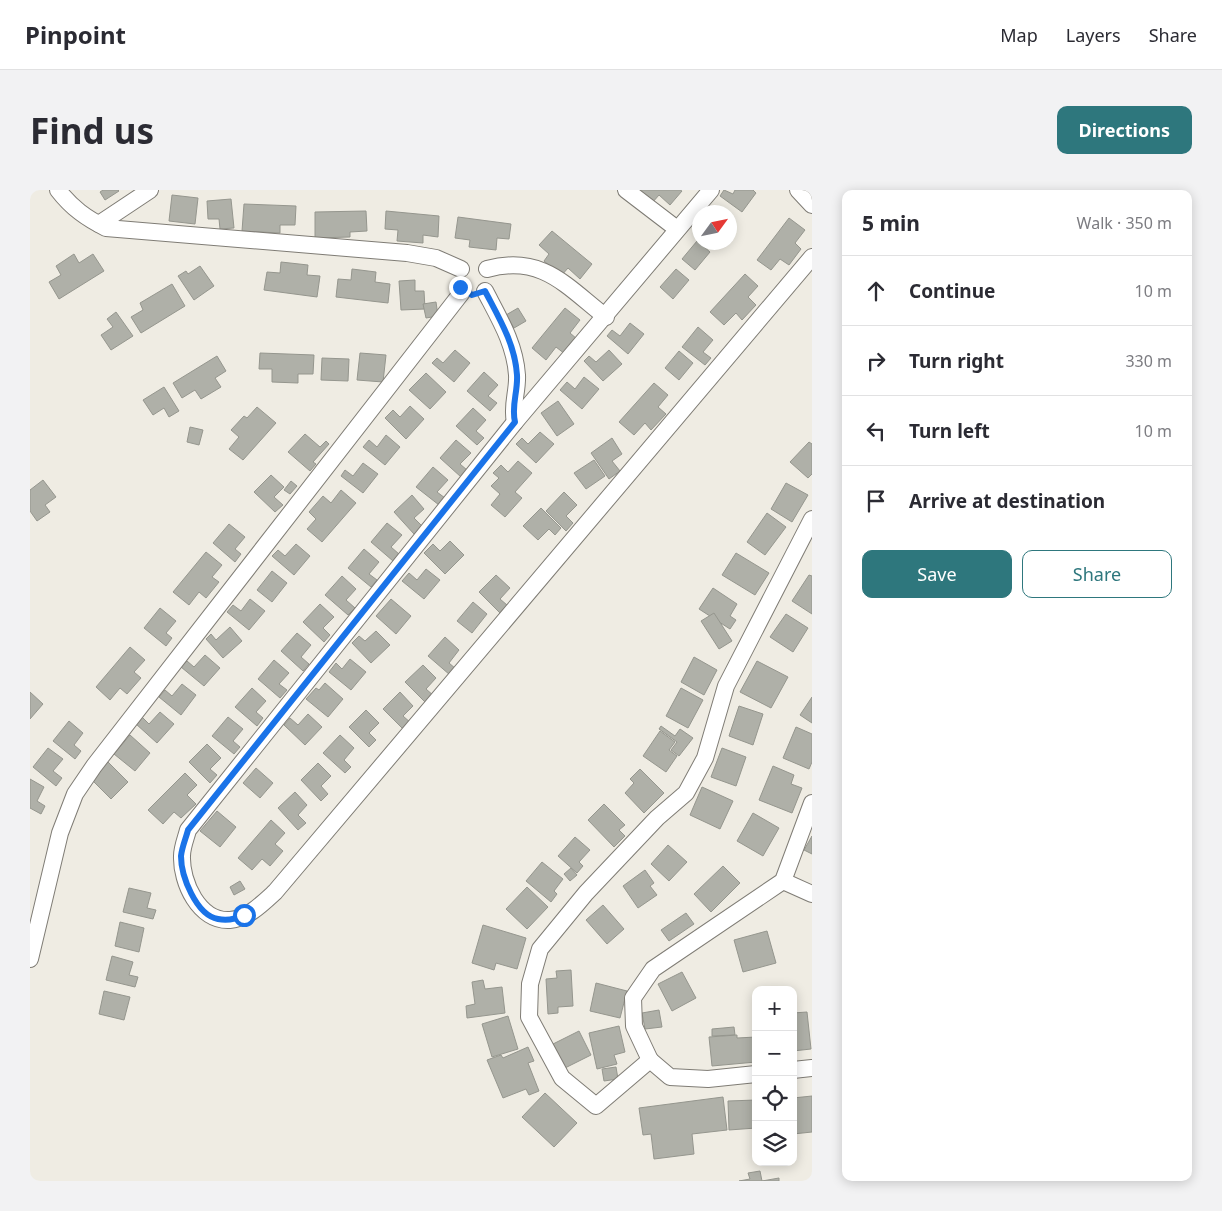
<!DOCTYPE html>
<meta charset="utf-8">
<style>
:root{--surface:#fff;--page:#f2f2f3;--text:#2b2b33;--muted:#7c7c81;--line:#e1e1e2;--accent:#2e777d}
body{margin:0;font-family:"Noto Sans",sans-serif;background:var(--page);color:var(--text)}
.controls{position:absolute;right:15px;bottom:15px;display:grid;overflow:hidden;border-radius:10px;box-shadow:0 2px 12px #0003}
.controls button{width:45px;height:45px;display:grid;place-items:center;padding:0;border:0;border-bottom:1px solid var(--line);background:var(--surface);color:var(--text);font:25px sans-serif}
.compass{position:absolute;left:662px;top:15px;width:45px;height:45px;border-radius:50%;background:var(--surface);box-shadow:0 2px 12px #0003;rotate:57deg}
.stop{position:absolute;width:15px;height:15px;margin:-11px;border:4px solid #1a73e8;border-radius:50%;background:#fff}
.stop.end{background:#1a73e8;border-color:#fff;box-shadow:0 1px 5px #0008}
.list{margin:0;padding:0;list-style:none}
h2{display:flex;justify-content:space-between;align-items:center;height:65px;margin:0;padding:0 20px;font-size:21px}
h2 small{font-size:16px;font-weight:400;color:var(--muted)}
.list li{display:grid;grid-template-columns:32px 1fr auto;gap:15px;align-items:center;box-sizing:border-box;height:70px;padding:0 20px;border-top:1px solid var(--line)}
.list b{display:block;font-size:19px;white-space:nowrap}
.list em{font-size:16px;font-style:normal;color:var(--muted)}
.actions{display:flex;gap:10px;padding:15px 20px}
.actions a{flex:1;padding:11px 0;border:1px solid var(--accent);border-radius:10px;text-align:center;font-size:18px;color:var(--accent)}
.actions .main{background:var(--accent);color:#fff}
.icon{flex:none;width:28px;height:28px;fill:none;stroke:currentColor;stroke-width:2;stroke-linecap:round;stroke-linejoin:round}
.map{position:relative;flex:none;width:782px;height:991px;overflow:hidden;border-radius:10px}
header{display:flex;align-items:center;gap:30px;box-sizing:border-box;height:70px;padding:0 25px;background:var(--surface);border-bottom:1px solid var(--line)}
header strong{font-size:24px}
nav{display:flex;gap:28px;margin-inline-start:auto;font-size:18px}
.intro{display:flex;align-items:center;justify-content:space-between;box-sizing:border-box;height:120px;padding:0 30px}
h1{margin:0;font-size:35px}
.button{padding:12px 22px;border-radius:10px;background:var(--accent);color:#fff;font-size:18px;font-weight:700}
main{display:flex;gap:30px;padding:0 30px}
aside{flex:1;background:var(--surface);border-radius:10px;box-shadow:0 2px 12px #0003}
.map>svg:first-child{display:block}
.building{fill:#afb0a8;stroke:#95968e}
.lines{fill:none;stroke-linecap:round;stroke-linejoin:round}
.street-casing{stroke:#7f7c75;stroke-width:18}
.street{stroke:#fff;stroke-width:16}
.route{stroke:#1a73e8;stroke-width:6}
</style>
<header>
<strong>Pinpoint</strong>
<nav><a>Map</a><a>Layers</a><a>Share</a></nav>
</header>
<div class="intro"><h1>Find us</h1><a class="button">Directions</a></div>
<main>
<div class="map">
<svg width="782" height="991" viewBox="0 0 782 991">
<rect width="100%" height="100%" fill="#efece3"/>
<g class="building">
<polygon points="73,0 88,0 89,1 75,10 70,2"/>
<polygon points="607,0 650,0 652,1 640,15 629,5 622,13"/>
<polygon points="694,0 703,4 705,0 723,0 726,3 712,22 690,6"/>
<polygon points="142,5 168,8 165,34 139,31"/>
<polygon points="201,9 204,38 190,39 189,29 178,29 177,11"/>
<polygon points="214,14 266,16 265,35 250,35 250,43 212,41"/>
<polygon points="336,21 337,41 320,42 320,47 285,48 285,22"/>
<polygon points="356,21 409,26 408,47 393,45 393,53 367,51 368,40 355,39"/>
<polygon points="428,27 481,34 479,49 467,48 466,60 439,57 440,50 425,48"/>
<polygon points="759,28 775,40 765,53 771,59 759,75 750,69 741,80 727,70"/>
<polygon points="522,41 562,74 550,89 538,78 531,86 514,71 519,64 509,55"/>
<polygon points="667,51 680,62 665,80 652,69"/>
<polygon points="44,64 49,73 63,64 74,81 29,109 19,92 31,85 26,76"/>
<polygon points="251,72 278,75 277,85 290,86 287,107 234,100 237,82 250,83"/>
<polygon points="170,76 184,96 164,110 148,86 156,81 158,84"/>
<polygon points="322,79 346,82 345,92 360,94 358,113 306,107 308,89 321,90"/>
<polygon points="646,79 659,90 643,109 630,97"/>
<polygon points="715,84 728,96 718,107 726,115 712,130 706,123 694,135 680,122"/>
<polygon points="385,90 385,101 394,101 395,119 371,120 369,91"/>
<polygon points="142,94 155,116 111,143 101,127 113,120 110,113"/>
<polygon points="406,112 408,126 396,128 393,114"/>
<polygon points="488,118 496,131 484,138 476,125"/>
<polygon points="535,118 550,130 540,143 547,149 535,164 526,157 516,170 502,158"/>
<polygon points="86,122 103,146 81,160 71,145 83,137 77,129"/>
<polygon points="600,133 614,144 598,164 577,146 582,140 590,146"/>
<polygon points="668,137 683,150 673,162 681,168 675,175 652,157"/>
<polygon points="425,160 440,173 424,192 402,173 407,168 413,173"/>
<polygon points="579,160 592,174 573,191 554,171 559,166 566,172"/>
<polygon points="649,161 663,173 649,190 635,178"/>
<polygon points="230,163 284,165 283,184 268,184 268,193 242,192 242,179 229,179"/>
<polygon points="330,163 356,165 353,192 327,190"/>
<polygon points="187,166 196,181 185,188 191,197 171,209 165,200 152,208 143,193"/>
<polygon points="292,168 319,169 318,191 291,190"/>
<polygon points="454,182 468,195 458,206 467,213 460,221 437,201"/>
<polygon points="396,183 416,202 400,219 379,200"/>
<polygon points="554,187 569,199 552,219 530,200 537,192 545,199"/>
<polygon points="624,193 638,205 628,217 636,224 621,240 615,233 604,245 589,232"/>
<polygon points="134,197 149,221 139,227 134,218 123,225 113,210"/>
<polygon points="528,211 544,234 527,246 511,223"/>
<polygon points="380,216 394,229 376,249 355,228 363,220 370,227"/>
<polygon points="227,217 246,233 213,270 199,259 209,247 201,240 214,226 217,228"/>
<polygon points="443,218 456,230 446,241 454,248 447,255 426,236"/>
<polygon points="160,237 173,240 169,255 157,252"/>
<polygon points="510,242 524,254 506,273 486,254 492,248 498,254"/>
<polygon points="275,244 290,257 296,251 299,254 283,272 286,274 280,281 258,262"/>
<polygon points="356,245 370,257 355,275 333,257 339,250 347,257"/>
<polygon points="582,248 592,264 582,271 590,281 579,289 561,263"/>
<polygon points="426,250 441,263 430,274 437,280 431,287 410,268"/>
<polygon points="779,252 782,254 782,284 778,288 760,272"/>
<polygon points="564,270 575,286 556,299 544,283"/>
<polygon points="488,271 502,283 485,302 492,308 475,327 461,315 470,304 461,296 469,288 463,283 471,275 478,282"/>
<polygon points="333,273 348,284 333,303 311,286 315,280 323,286"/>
<polygon points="403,277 418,290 407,302 415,308 409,315 386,297"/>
<polygon points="241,285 254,297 244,307 253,315 245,322 224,302"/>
<polygon points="13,290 26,307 15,315 20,322 7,331 0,321 0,300"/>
<polygon points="261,291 267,296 260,304 254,300"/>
<polygon points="756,293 778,305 762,332 741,319"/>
<polygon points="311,300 326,313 292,352 277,339 286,329 279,322 293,306 301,313"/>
<polygon points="534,302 547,315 536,326 543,333 536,341 516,321"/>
<polygon points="382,305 394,319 384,328 392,336 384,344 364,322"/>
<polygon points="511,318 531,338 525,345 519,339 508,350 493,336"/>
<polygon points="737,323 756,337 735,365 717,352"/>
<polygon points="357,333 372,345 361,357 369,364 363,371 341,352"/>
<polygon points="199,334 215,347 205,359 211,364 205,372 183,353"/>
<polygon points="420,351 434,365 415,384 394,363 403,354 410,361"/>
<polygon points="266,354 280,366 264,385 242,366 248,360 255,366"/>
<polygon points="334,359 349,372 339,384 347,390 341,397 318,378"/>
<polygon points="176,362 192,375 182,387 189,392 176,408 169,402 159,415 143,402"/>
<polygon points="706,363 739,383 725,405 692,385"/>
<polygon points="396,379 410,390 394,409 372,391 379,383 387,390"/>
<polygon points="242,381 257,393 242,412 227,400"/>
<polygon points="466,385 480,398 470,409 477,415 470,423 449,402"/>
<polygon points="779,385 782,386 782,424 762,411"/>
<polygon points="312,386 326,399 316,410 325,418 318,425 295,405"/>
<polygon points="683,398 707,414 700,426 706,430 700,439 669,419"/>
<polygon points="220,409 235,421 219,440 197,422 203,415 211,421"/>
<polygon points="361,409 381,426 366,444 346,426"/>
<polygon points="443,412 457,424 442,443 427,431"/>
<polygon points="290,414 304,427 293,438 300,445 294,452 273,432"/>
<polygon points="130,418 146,431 136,443 142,448 136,456 114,438"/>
<polygon points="684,423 702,451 689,459 671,431"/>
<polygon points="756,424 778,438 763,462 740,447"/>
<polygon points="200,437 212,451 193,468 176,449 181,444 186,450"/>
<polygon points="346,441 360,455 341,473 322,453 329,446 335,451"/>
<polygon points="267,443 281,455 271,467 279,474 273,481 251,461"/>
<polygon points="415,447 429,460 419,473 426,479 420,485 398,466"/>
<polygon points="100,457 115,470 104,482 111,488 97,504 90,498 80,510 66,497"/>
<polygon points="175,465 190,478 174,496 151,477 157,471 164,477"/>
<polygon points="664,467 687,480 674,505 651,492"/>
<polygon points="320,469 336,482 321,500 299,482 306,473 312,479"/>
<polygon points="244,470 259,483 249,494 257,500 250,508 228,489"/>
<polygon points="727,471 758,487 741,518 710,502"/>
<polygon points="393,475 406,488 396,499 404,506 396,513 375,492"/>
<polygon points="295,493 313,509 298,527 276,509 286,498 289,500"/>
<polygon points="152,494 166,505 151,525 129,507 135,500 142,506"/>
<polygon points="222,498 236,511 226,522 233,528 227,536 205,517"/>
<polygon points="651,498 673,510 658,538 636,526"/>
<polygon points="0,502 13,514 0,529"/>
<polygon points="370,502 383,516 373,526 381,533 374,540 353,519"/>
<polygon points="782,507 782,533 770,525"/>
<polygon points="709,516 733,524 723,555 699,546"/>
<polygon points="336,520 349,533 339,543 346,550 339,557 319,537"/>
<polygon points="130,522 144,534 127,553 106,534 112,527 119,534"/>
<polygon points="278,524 292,537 275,555 254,535 260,528 268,535"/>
<polygon points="198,527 213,539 203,551 210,557 204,564 182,546"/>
<polygon points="39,531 53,543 44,555 51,561 45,569 23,551"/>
<polygon points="631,536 645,546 650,539 663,548 649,566 641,560 647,552 629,539"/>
<polygon points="766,537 782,544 782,572 779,579 753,568"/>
<polygon points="630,541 645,552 639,560 647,566 636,582 613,566"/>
<polygon points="100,545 120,563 105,581 84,564"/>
<polygon points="310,545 324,558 314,570 321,577 315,583 293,563"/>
<polygon points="177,554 191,568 180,579 187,585 180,593 159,572"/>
<polygon points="18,558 33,569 23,581 32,588 26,596 3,577"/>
<polygon points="692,558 716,567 706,596 681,587"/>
<polygon points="78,572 98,592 81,609 61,589"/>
<polygon points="288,573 301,586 291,596 298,604 291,611 271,590"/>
<polygon points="743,576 764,585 761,594 772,598 762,623 729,610"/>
<polygon points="226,578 243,593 230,608 213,593"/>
<polygon points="610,579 634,603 614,623 595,603 604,593 600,589"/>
<polygon points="155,583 167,595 157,605 166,614 151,628 144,622 133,634 118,620"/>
<polygon points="0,589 14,597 7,611 15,616 11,624 0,618"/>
<polygon points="672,597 703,611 690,639 660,625"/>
<polygon points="265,602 277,615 268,625 276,633 268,640 248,618"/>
<polygon points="574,614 595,635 589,640 595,646 584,657 558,630"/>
<polygon points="187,621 206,637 190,657 170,641"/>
<polygon points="723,623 749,638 733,666 707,651"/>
<polygon points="241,630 255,643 245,654 253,661 240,676 232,669 222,680 208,668"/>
<polygon points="782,646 782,664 774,660"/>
<polygon points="545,647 560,660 549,672 553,676 547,683 528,666"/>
<polygon points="638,655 657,672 639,691 621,674"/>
<polygon points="512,672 533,689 524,701 527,704 521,712 496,691"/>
<polygon points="693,676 710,693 681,722 664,704"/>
<polygon points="541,678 547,685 540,691 534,684"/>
<polygon points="615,680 624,693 620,696 627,705 608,718 593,696"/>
<polygon points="210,691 215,699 204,705 200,697"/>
<polygon points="497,697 518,717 497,739 476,719"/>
<polygon points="99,698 121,703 117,718 126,720 123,729 93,722"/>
<polygon points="573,715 594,739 577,754 556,730"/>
<polygon points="656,723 664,734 639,751 631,740"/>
<polygon points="90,732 114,738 109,762 85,756"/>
<polygon points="453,735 496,748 487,779 466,773 464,780 442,773"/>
<polygon points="737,741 746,773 713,782 704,750"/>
<polygon points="82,766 103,772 99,785 108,787 105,797 76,790"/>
<polygon points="541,780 543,816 528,817 528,823 518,824 516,789 527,788 526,781"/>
<polygon points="652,782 666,808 642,821 628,794"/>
<polygon points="453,790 455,799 472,797 475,823 437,828 436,816 445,814 442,792"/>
<polygon points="566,793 597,801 590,828 560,821"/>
<polygon points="74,801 100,807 94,830 69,824"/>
<polygon points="629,820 632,837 615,839 612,823"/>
<polygon points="777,822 781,859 763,861 763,823"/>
<polygon points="478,826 488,859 462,867 452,834"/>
<polygon points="589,836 595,862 584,865 587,874 567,879 559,843"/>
<polygon points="704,837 705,845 682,846 682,839"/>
<polygon points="549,841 561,865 535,878 523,854"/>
<polygon points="707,845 707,848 726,847 726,872 682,876 679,847"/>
<polygon points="498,857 504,871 498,873 509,901 499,905 496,899 473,908 457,870 471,865 473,868"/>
<polygon points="586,877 588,889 574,891 572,879"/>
<polygon points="515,903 547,933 524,957 492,927"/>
<polygon points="782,906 782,942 763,944 763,908"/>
<polygon points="693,907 697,940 662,944 664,964 624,969 621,944 613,945 609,918"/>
<polygon points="726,910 726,938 699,940 698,911"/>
<polygon points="730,981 732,991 749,988 749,991 709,991 720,989 718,983"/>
</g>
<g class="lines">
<g class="street-casing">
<g id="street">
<path d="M 28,0 C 42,18 56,28 76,38 L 377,63 L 406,68 L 431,79"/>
<polyline points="596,0 647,39"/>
<path d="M 681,0 L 485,232 L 158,640 C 156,648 152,657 152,666 C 151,692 169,732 200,730 C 217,729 233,713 245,702 L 782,67"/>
<polyline points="768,0 782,15"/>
<polyline points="69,34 120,0"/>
<path d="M 457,79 C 512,64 536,96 576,127"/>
<path d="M 455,101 C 469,128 485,154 487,185 C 488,201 481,216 485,232"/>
<polyline points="753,691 782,704"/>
<polyline points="0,769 30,643 45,604 64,576 433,101"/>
<polyline points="620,870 604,836 603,808 623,779 753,691 782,613"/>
<polyline points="763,880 782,878"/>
<polyline points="726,884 678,889 640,887 620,870 566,916 532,888 499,827 500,794 510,759 556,703 627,628 656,603 675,568 696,496 782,329"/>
</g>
</g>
<use href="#street" class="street"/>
</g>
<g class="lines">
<path class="route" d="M 214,725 C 206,729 198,731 188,729 C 166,725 151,686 151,666 C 152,657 156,648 158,640 L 485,232 C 481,216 488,202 487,185 C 485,154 469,128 455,101 L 442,105 L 430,97"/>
</g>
</svg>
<div class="controls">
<button>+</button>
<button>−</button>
<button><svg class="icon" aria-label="locate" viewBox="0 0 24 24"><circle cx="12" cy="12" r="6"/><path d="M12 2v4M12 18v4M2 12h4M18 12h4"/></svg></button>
<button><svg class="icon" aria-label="layers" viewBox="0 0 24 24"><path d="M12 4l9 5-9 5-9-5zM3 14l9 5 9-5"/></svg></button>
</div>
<svg class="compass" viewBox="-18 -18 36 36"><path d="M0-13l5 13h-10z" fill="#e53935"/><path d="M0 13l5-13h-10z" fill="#7c7c81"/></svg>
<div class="stop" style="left:214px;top:725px"></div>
<div class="stop end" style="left:430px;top:97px"></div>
</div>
<aside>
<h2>5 min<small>Walk · 350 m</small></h2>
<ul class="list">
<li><svg class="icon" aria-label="ahead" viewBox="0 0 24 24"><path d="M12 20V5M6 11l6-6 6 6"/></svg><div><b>Continue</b></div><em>10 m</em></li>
<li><svg class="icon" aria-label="right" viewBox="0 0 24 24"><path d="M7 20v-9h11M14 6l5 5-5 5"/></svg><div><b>Turn right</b></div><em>330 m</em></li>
<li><svg class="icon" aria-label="left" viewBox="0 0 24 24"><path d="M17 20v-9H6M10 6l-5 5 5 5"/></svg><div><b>Turn left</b></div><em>10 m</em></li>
<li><svg class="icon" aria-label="arrive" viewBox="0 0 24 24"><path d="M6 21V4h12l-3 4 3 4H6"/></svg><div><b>Arrive at destination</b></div></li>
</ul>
<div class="actions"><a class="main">Save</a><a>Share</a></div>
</aside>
</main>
